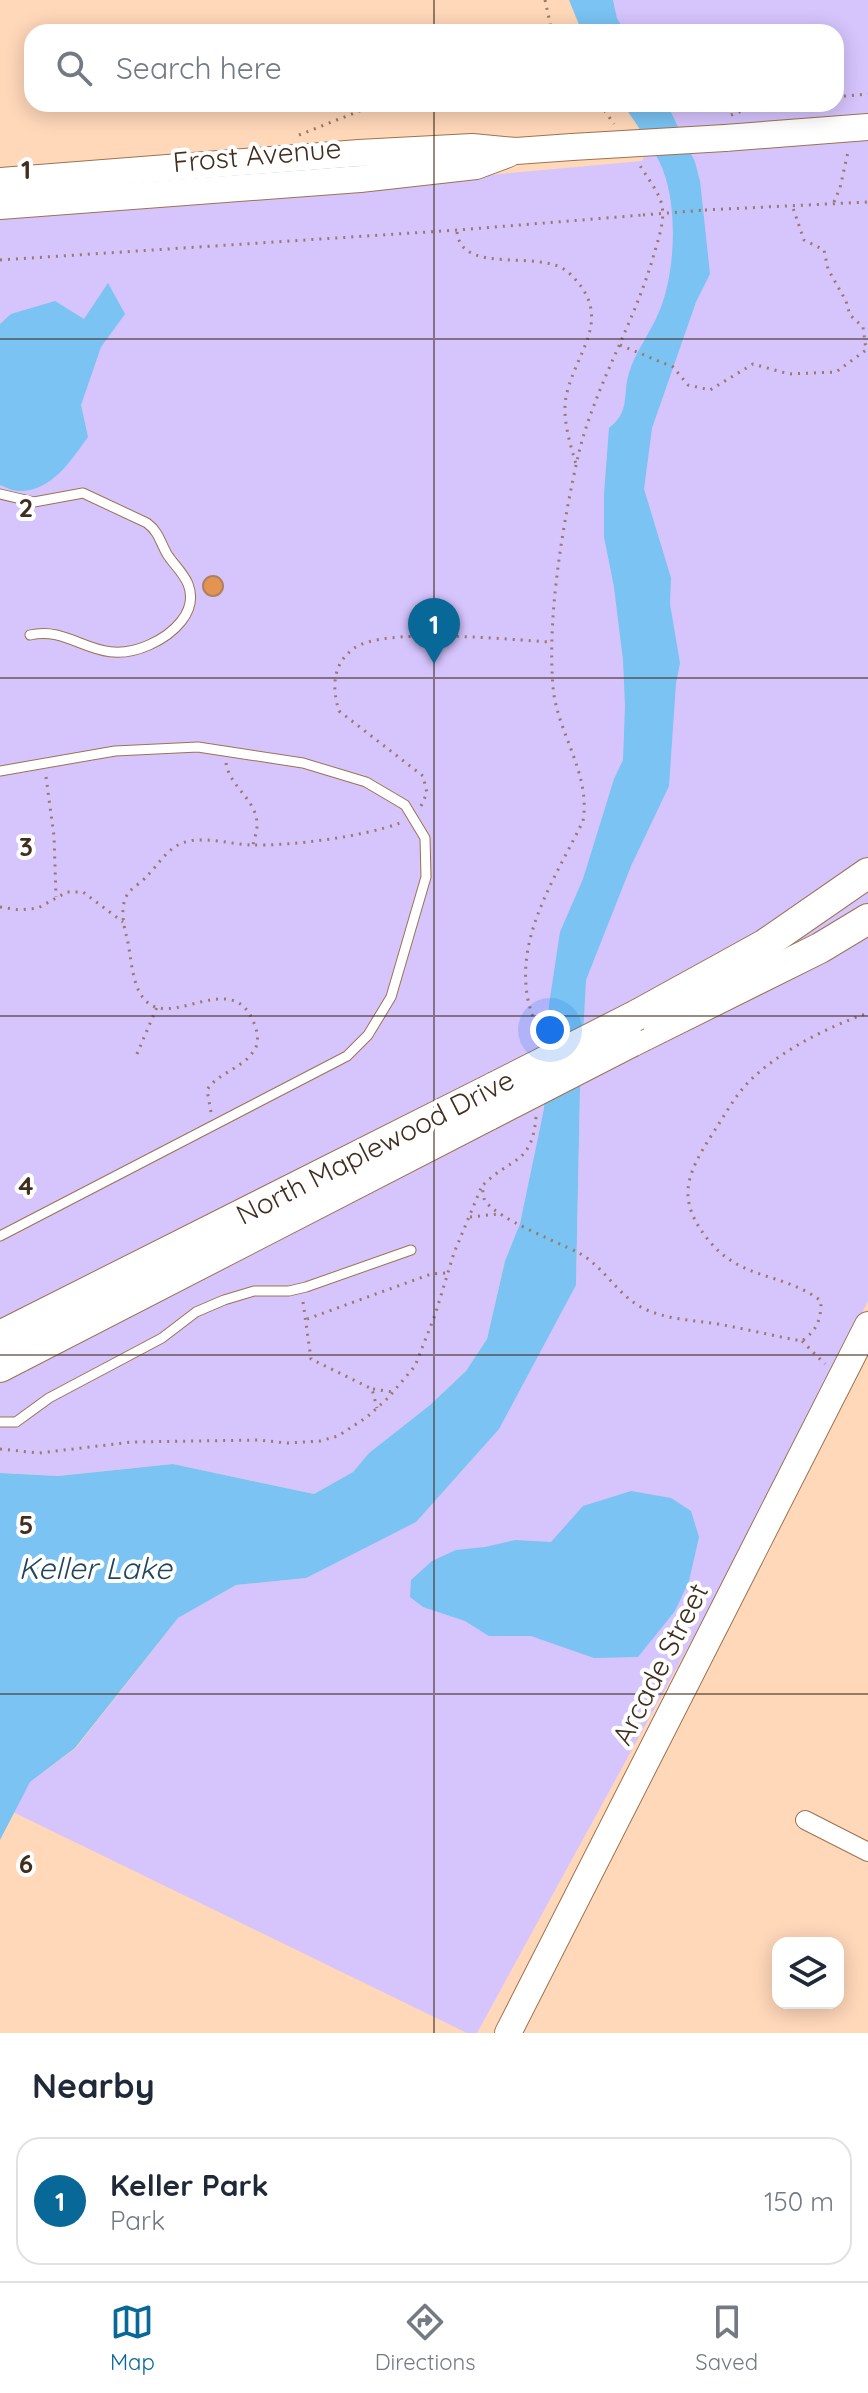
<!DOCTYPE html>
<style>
:root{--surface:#fff;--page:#f6f6f7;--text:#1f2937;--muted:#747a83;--line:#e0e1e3;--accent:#086897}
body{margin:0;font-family:Quicksand,sans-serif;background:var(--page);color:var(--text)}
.controls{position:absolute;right:24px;bottom:24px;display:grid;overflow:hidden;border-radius:16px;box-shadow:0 4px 20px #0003}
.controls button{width:72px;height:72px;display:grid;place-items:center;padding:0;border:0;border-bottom:2px solid var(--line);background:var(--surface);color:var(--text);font:40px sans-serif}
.you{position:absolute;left:550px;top:1030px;width:28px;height:28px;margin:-20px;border:6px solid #fff;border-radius:50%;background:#1a73e8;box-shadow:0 0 0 12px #1a73e833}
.badge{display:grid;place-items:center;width:52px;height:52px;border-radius:50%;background:var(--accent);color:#fff;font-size:26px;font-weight:700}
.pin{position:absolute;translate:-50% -66px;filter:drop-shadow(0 2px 4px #0008)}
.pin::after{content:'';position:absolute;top:42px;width:28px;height:24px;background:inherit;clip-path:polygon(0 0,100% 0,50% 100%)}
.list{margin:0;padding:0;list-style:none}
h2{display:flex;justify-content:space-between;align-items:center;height:104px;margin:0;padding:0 32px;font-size:34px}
h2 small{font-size:26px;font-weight:400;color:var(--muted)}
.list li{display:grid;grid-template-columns:52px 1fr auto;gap:24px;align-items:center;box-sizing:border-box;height:128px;margin:0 16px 16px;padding:0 16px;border:2px solid var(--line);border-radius:24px}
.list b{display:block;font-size:30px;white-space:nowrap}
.list p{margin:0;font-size:26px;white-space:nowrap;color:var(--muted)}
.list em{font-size:26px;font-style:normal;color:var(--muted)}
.icon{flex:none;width:44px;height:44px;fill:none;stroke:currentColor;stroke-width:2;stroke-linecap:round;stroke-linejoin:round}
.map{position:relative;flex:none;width:868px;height:2033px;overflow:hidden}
.search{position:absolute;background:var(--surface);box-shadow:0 4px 20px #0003;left:24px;right:24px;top:24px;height:88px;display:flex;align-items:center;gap:20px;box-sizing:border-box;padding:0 28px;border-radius:24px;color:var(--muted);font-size:30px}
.sheet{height:248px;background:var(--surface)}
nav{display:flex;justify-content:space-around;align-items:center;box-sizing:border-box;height:112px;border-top:2px solid var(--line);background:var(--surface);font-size:22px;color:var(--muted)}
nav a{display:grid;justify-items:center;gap:4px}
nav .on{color:var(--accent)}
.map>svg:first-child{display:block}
.green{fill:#d6c4fd}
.water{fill:#7ac3f3}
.building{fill:#e39453;stroke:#ae805d;stroke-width:2}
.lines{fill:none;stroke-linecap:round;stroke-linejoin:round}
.lane-casing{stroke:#9e724f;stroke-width:11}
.street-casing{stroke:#9e724f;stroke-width:20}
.secondary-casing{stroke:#9e724f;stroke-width:28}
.primary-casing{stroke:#9e724f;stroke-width:32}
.path{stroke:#987b65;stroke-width:3;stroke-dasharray:2 6;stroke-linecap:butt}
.lane{stroke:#fff;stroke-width:9}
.street{stroke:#fff;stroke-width:18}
.secondary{stroke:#fff;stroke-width:26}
.primary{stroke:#fff;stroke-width:30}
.secondary-bridge-casing{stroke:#9e724f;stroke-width:28;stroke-linecap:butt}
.primary-bridge-casing{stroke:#9e724f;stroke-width:32;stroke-linecap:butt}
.path-bridge{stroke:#987b65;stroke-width:3;stroke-dasharray:2 6;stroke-linecap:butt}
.secondary-bridge{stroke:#fff;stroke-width:26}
.primary-bridge{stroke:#fff;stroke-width:30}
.grid{fill:none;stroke:#412e1f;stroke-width:2;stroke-opacity:0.55}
.labels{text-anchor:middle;stroke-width:8;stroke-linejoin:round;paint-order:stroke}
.street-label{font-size:28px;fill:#412e1f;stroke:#fff}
.water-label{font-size:30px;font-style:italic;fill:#1e465f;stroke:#fff}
.grid-label{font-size:26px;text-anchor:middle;font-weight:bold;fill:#412e1f;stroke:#fff;stroke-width:8;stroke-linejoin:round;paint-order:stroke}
</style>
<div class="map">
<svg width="868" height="2033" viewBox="0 0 868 2033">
<rect width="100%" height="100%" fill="#ffd7b9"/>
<polygon class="green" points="613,0 868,0 868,1301 739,1554 477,2033 467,2033 13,1812 30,1782 76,1748 178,1618 236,1585 306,1578 576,1285 580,1090 505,1261 487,1339 466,1371 430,1405 369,1453 353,1472 314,1494 173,1464 58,1476 0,1473 0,215 63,214 642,161 656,134 664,104 836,104 836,32 625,32 617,18"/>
<g class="water">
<polygon points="569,0 613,0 617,18 625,32 582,32"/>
<path d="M 623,104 L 667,104 L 695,162 L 700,181 L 710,274 L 696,302 L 652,428 L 644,489 L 671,578 L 670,604 L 680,663 L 676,683 L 669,786 L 631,866 L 586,980 L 580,1089 L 576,1285 L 499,1429 L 416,1522 L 306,1578 L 236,1585 L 178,1618 L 75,1748 L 30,1782 L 0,1840 L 0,1473 L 58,1476 L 173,1464 L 314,1494 L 353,1472 L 369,1453 L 430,1405 L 466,1371 L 487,1339 L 505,1261 L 520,1224 L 544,1109 L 549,1005 L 560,932 L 583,879 L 614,779 L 623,760 L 625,706 L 623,660 L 614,587 L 604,537 L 604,494 L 609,428 C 631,411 622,396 629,373 C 635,352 651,332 659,312 C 676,273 679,200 659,161 C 649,141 635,123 623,104 Z"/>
<path d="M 108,283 L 125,314 L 101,347 L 81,405 L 88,437 C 71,460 52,492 18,491 C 13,491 5,487 0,485 L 0,324 L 11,314 L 55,301 L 84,319 Z"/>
<polygon points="631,1491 671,1498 691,1511 699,1537 689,1581 675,1611 638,1657 594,1658 531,1636 489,1636 465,1621 423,1607 410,1597 411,1580 432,1561 456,1550 485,1547 515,1540 551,1542 583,1506"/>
</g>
<circle class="building" cx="213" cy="586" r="10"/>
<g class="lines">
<g class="lane-casing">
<g id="lane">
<path d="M 0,494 L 34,502 L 83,493 L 147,523 C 159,532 160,542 167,554 C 173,564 183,572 188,584 C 199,612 172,635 149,645 C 95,669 74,625 30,635"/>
<polyline points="0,771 115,751 198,747 303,763 366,782 405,805 425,838 426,877 391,997 368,1035 347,1056 0,1236"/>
<polyline points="0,1422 16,1422 49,1398 162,1338 196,1312 224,1300 254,1291 289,1291 306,1287 411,1250"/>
</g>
</g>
<g class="street-casing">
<polyline id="street" points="805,1820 868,1852"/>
</g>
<g class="secondary-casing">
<g id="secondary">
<polyline points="725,138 868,127"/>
<polyline points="0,181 359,153 472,147 516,151 572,147"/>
<polyline points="0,206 360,179 476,166 508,154"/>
<polyline points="508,2033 868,1325"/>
</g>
</g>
<g class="primary-casing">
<g id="primary">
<polyline points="637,1015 764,945 868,873"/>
<polyline points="631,1042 820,948 868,919"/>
<polyline points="0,1336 495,1087"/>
<polyline points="0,1367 489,1115"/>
</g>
</g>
<g class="path">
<polyline points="545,0 552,32"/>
<polyline points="836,97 868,94"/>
<polyline points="600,104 614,124"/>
<polyline points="731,115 762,104"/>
<polyline points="299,135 377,104"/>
<polyline points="834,202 840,188 848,152"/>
<polyline points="705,210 868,202"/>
<path d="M 457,232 C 462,277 541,247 569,273 C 617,318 575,351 566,397 C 562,418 570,444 576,464"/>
<polyline points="0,260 458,230 643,215"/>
<polyline points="620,345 673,367 688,385 710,390 753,364 789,374 836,372 866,350 863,327 850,315 846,301 828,269 824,250 804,240 792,205"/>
<path d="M 226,763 C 230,788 258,800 257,826 C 257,832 254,839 253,845"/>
<polyline points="46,777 54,836 56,897"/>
<path d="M 421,806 L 427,793 L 423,776 L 339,711 C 332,688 332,665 353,649 C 381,626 511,640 551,642"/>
<polyline points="0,907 20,910 38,908 67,892 83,892 123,922"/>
<path d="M 542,1038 C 534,1021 527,1004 526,985 C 521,927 559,871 583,821 C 591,773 557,733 553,687 C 547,616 563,522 579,452 C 596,384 635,322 654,254 C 658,240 665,221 662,206 C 660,193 646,176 639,164"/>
<polyline points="137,1054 157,1007"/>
<path d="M 211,1112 L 207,1090 C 219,1071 245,1069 256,1047 C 259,1039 257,1030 254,1023 C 234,971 179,1022 151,1005 C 131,993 132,958 127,938 C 123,924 119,903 130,891 C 135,886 143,881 148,875 C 157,866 166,851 178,845 C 198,834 229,844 250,845 C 291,846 362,837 400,823"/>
<path d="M 536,1117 C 532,1165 511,1157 483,1185 C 483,1191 482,1197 486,1202 C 499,1219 555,1241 577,1252 C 605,1266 618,1298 647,1310 C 671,1320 693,1320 718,1324 C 746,1329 774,1336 802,1341 C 817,1330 821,1320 821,1301 C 783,1272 743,1281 710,1242 C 675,1200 686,1175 713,1133 C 723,1118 732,1101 744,1087 C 773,1054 827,1027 868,1013"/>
<polyline points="470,1217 498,1214"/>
<polyline points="303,1302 311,1359 372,1389 377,1408"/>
<polyline points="307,1319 431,1274 447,1273"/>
<polyline points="802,1341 825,1364"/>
<polyline points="373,1389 393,1392"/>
<polyline points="0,1449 39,1453 132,1442 258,1440 287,1443 320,1441 338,1436 367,1417 388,1398 415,1366 435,1315 454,1253 481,1188"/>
</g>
<use href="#lane" class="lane"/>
<use href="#street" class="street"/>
<use href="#secondary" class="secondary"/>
<use href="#primary" class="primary"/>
<g class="secondary-bridge-casing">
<polyline id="secondary-bridge" points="572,147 725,138"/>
</g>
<g class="primary-bridge-casing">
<g id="primary-bridge">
<polyline points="495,1087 637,1015"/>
<polyline points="489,1115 631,1042"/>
</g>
</g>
<polyline class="path-bridge" points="643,215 705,210"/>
<use href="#secondary-bridge" class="secondary-bridge"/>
<use href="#primary-bridge" class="primary-bridge"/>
</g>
<path class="grid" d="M 434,0 L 434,32M 434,104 L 434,2033M 0,339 L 868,339M 0,678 L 868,678M 0,1016 L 868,1016M 0,1355 L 868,1355M 0,1694 L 868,1694"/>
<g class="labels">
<g class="street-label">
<text transform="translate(257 155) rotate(-5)" y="10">Frost Avenue</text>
<text transform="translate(375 1147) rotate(-27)" y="10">North Maplewood Drive</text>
<text transform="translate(660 1664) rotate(-63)" y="10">Arcade Street</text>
</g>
<g class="water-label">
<text x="95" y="1579">Keller Lake</text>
</g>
</g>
<g class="grid-label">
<text x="26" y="179">1</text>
<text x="26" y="517">2</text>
<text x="26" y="856">3</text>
<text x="26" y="1195">4</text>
<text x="26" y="1534">5</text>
<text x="26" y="1873">6</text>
</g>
</svg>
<div class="controls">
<button><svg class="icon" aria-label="layers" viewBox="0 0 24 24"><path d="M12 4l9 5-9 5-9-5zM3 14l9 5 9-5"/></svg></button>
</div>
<div class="you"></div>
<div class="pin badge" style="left:434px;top:664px">1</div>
<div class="search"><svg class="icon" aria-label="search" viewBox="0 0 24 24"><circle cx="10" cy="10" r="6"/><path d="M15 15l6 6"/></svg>Search here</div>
</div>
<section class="sheet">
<h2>Nearby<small></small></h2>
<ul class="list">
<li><span class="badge">1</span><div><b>Keller Park</b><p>Park</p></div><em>150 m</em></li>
</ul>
</section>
<nav>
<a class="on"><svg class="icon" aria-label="map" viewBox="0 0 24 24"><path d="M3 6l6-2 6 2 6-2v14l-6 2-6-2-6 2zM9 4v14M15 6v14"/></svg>Map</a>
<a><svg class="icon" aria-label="directions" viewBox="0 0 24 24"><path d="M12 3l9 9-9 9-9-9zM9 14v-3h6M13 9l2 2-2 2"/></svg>Directions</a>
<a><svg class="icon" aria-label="saved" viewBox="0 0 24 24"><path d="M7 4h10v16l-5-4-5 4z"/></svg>Saved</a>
</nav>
